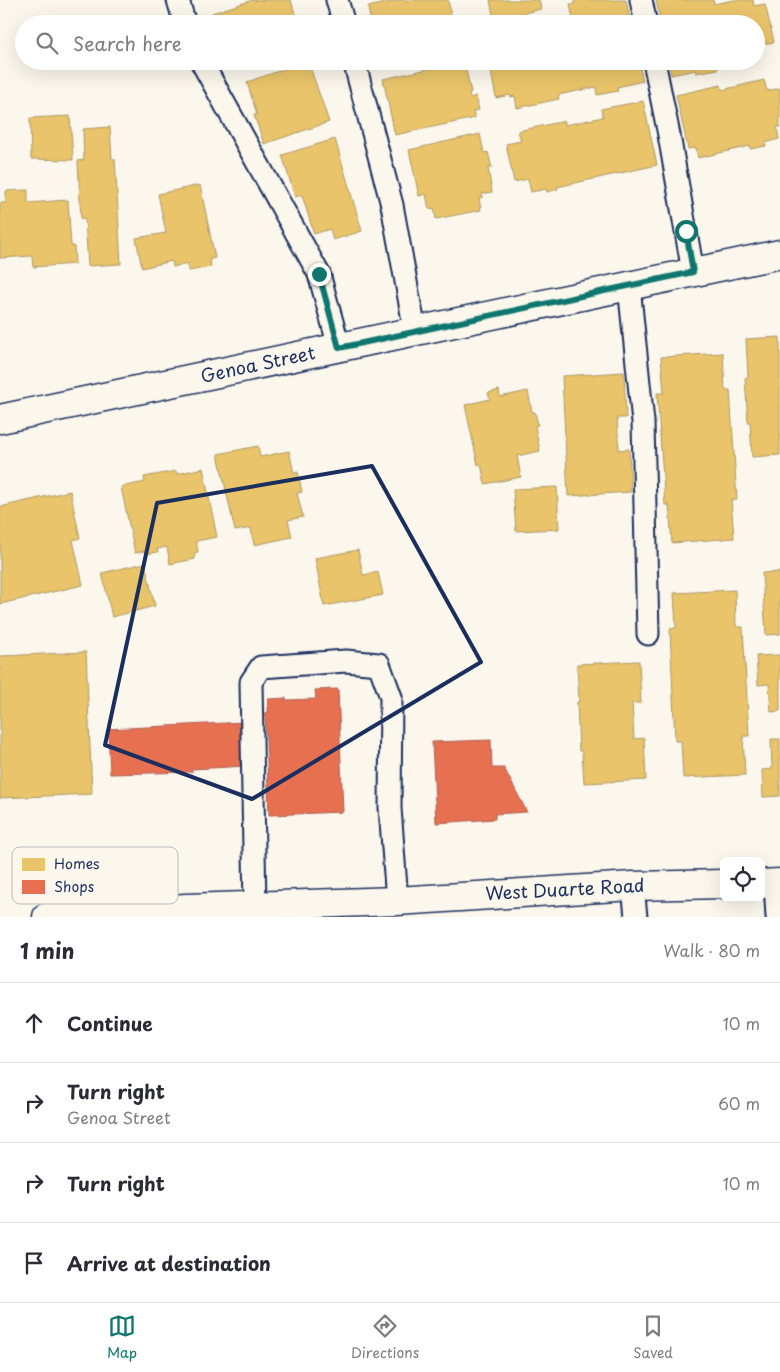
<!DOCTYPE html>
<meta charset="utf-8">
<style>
:root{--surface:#fff;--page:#f2f2f3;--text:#2b2b33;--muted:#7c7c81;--line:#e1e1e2;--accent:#0f766e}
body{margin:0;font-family:"Playpen Sans",sans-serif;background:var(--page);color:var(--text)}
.controls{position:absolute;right:15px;bottom:15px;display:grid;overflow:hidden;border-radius:8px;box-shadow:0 5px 20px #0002}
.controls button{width:45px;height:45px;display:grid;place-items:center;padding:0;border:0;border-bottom:1px solid var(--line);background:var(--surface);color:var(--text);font:25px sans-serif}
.stop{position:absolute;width:15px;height:15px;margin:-11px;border:4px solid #0f766e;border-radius:50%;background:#fff}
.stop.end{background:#0f766e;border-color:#fff;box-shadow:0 1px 5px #0008}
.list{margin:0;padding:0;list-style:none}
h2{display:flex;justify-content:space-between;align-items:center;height:65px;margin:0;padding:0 20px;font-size:21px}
h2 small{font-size:16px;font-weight:400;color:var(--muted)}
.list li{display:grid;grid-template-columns:32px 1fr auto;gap:15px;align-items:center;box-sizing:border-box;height:80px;padding:0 20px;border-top:1px solid var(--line)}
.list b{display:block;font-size:19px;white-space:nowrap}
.list p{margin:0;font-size:16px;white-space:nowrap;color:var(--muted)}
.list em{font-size:16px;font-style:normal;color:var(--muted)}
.icon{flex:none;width:28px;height:28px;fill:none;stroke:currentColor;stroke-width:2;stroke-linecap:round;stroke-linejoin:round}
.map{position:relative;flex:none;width:780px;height:917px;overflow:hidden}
.search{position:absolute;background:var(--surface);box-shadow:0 5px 20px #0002;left:15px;right:15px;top:15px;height:55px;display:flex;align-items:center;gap:12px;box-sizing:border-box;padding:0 18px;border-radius:28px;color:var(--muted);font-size:19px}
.sheet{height:385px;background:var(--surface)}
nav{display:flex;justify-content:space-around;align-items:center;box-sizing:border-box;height:70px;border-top:1px solid var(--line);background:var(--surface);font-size:14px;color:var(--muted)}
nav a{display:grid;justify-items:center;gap:2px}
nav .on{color:var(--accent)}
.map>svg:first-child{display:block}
.homes{fill:#e9c46a;stroke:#ab9766}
.shops{fill:#e76f51;stroke:#aa5c55}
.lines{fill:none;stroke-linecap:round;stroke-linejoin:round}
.lane-casing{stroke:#1b2f5e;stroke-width:25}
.street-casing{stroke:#1b2f5e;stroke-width:31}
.secondary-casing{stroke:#1b2f5e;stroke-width:31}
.lane{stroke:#fbf7ec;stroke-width:21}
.street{stroke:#fbf7ec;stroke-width:28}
.secondary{stroke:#fbf7ec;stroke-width:28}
.route{stroke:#0f766e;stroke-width:6}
.marked{fill:none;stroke:#1b2f5e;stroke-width:4;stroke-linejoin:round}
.labels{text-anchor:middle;stroke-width:5;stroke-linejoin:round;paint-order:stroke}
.street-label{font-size:18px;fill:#1b2f5e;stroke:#fbf7ec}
.key{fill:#fbf7ec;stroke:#b8bbc1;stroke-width:1}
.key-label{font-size:14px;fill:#1b2f5e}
</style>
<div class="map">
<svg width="780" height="917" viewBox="0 0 780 917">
<rect width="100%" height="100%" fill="#fbf7ec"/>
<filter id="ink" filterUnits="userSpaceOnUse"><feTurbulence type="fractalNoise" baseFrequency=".02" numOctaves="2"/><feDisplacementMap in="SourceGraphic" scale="10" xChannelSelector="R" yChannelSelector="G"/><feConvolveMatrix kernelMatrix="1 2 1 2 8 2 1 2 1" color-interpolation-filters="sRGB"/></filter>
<g filter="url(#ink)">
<g class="homes">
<polygon points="253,0 291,0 298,24 215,24 212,13"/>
<polygon points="400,0 448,0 453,24 371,24 368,7"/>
<polygon points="490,0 539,0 541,9 494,20"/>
<polygon points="574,0 626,0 631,24 574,24 570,4 575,4"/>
<polygon points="656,0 713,0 714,4 733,0 753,0 754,6 765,4 774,42 756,45 756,24 661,24"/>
<polygon points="308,61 329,122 264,144 254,115 257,115 247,82"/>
<polygon points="464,61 471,92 469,93 470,98 476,96 479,110 473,111 475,118 395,135 383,79"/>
<polygon points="505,61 635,61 637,69 640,68 643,81 617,87 618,91 597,95 596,87 558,95 559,99 517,108 515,96 511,97 510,95 496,98 490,66 505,63"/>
<polygon points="669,61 732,61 717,64 718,69 696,73 696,70 671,75"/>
<polygon points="764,80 767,91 780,88 780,127 777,127 779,139 765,143 766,146 750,149 750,146 698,158 696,148 688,149 676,95 721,85 722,90"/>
<polygon points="643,101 657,165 557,187 558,189 547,192 546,189 531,192 528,179 514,182 506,144 521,141 518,131 565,121 565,125 603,117 601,109"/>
<polygon points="70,116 73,160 31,159 30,118"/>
<polygon points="110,127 112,159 115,159 121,264 88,266 85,219 81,219 78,161 84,160 83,129"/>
<polygon points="480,134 484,153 488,152 492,168 488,168 492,192 482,194 483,197 479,198 481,210 436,219 434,208 429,209 426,194 419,196 409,150"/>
<polygon points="335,139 362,231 333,240 330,229 314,234 302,195 295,197 282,155"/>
<polygon points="200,185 215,258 210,259 211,267 189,271 187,263 173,267 172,261 142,268 136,238 166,233 158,194"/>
<polygon points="28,190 28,203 68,200 71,246 74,246 75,264 33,267 32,256 0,258 0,203 6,203 6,191"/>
<polygon points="780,337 780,455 752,457 750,422 748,422 745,378 748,377 746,339"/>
<polygon points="723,353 725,390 730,390 737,500 731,500 734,538 672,543 669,505 665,505 657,393 664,393 661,357"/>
<polygon points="624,372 626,418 617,418 619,450 629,449 631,492 568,496 562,376"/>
<polygon points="499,390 500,397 528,391 532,412 535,412 538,425 535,426 540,451 517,456 521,477 485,484 481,464 478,465 465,405 490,399 488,393"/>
<polygon points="258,446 260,457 289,451 294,473 298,472 302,492 297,493 303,517 288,520 292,537 254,545 251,528 235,531 218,454"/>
<polygon points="203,468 217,537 196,541 198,552 194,553 195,559 170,564 167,547 157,549 158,552 146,554 145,551 135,553 121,487 145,482 144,477 176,471 177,474"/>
<polygon points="557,487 559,529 516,531 513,489"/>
<polygon points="70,491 80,538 73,540 83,585 0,604 0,507"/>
<polygon points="358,550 363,575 378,572 383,595 324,606 315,558"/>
<polygon points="145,563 155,606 112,617 102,573"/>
<polygon points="780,572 780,634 766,635 762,573"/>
<polygon points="735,590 736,627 743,627 749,736 743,736 745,775 683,778 681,741 675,741 670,629 676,628 674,593"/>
<polygon points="86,652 92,794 0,798 0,656"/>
<polygon points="780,655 780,711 771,712 769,684 758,685 756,656"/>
<polygon points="639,661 641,703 632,703 634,739 644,738 646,780 584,783 582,751 579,751 577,702 579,702 577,664"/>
<polygon points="771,739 780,739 780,796 763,797 762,770 772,769"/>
</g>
<g class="shops">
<polygon points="338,689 343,812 269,815 265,713 268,713 268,699 286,698 286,700 316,699 315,690"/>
<polygon points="245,722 247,766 192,769 192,772 110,774 108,729"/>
<polygon points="491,740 492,768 504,768 527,812 495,814 495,819 436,823 432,742"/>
</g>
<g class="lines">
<g class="lane-casing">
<g id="lane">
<polyline points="178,0 185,24"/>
<polyline points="337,0 344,24"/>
<polyline points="641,0 646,24"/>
<polyline points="201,61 319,274 339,347"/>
<polyline points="354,61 392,205 415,331"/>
<polyline points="654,61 669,135 693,272"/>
<polyline points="629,286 643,422 648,634"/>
<polyline points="775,883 777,917"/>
<polyline points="633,886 636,917"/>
<polyline points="255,906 251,682 261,667 346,661 379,664 391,697 390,808 397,901"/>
</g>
</g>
<g class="street-casing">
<polyline id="street" points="0,419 780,254"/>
</g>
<g class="secondary-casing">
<g id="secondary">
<polyline points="761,884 780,883"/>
<polyline points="47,917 186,908 397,901 633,886 724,884"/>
</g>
</g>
<use href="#lane" class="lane"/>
<use href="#street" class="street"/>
<use href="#secondary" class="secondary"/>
</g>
</g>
<g class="lines" filter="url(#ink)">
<polyline class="route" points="319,274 339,348 693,272 686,231"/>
</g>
<path class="marked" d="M 372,466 L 481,662 L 252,799 L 105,745 L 157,503 Z"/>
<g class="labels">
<g class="street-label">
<text transform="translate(258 365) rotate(-12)" y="6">Genoa Street</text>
<text transform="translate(565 890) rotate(-3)" y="6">West Duarte Road</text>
</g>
</g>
<rect x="12" y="847" width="166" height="57" rx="8" class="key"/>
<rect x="22" y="858" width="23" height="13" fill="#e9c46a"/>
<rect x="22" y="880" width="23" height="14" fill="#e76f51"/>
<g class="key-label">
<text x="54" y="869">Homes</text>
<text x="54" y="892">Shops</text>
</g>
</svg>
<div class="controls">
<button><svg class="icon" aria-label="locate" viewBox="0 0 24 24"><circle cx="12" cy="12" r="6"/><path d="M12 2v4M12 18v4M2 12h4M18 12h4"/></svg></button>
</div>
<div class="stop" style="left:686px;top:231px"></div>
<div class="stop end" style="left:319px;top:274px"></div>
<div class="search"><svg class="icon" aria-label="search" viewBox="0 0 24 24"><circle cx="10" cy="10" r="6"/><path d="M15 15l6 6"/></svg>Search here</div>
</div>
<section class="sheet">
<h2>1 min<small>Walk · 80 m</small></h2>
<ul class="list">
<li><svg class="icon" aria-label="ahead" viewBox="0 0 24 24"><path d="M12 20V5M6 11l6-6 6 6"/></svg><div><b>Continue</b></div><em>10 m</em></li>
<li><svg class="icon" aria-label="right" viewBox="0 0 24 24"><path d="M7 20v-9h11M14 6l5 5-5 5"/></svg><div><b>Turn right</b><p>Genoa Street</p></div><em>60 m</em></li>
<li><svg class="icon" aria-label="right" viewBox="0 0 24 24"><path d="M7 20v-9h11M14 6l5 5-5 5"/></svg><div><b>Turn right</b></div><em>10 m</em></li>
<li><svg class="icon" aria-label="arrive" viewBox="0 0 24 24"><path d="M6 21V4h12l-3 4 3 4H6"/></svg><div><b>Arrive at destination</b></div></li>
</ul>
</section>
<nav>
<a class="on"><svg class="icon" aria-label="map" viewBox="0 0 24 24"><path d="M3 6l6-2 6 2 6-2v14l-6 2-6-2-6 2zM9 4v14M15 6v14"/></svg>Map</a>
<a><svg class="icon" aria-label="directions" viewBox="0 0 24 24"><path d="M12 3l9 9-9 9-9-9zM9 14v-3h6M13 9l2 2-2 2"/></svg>Directions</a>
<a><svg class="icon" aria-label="saved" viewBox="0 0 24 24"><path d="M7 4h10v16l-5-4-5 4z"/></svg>Saved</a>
</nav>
